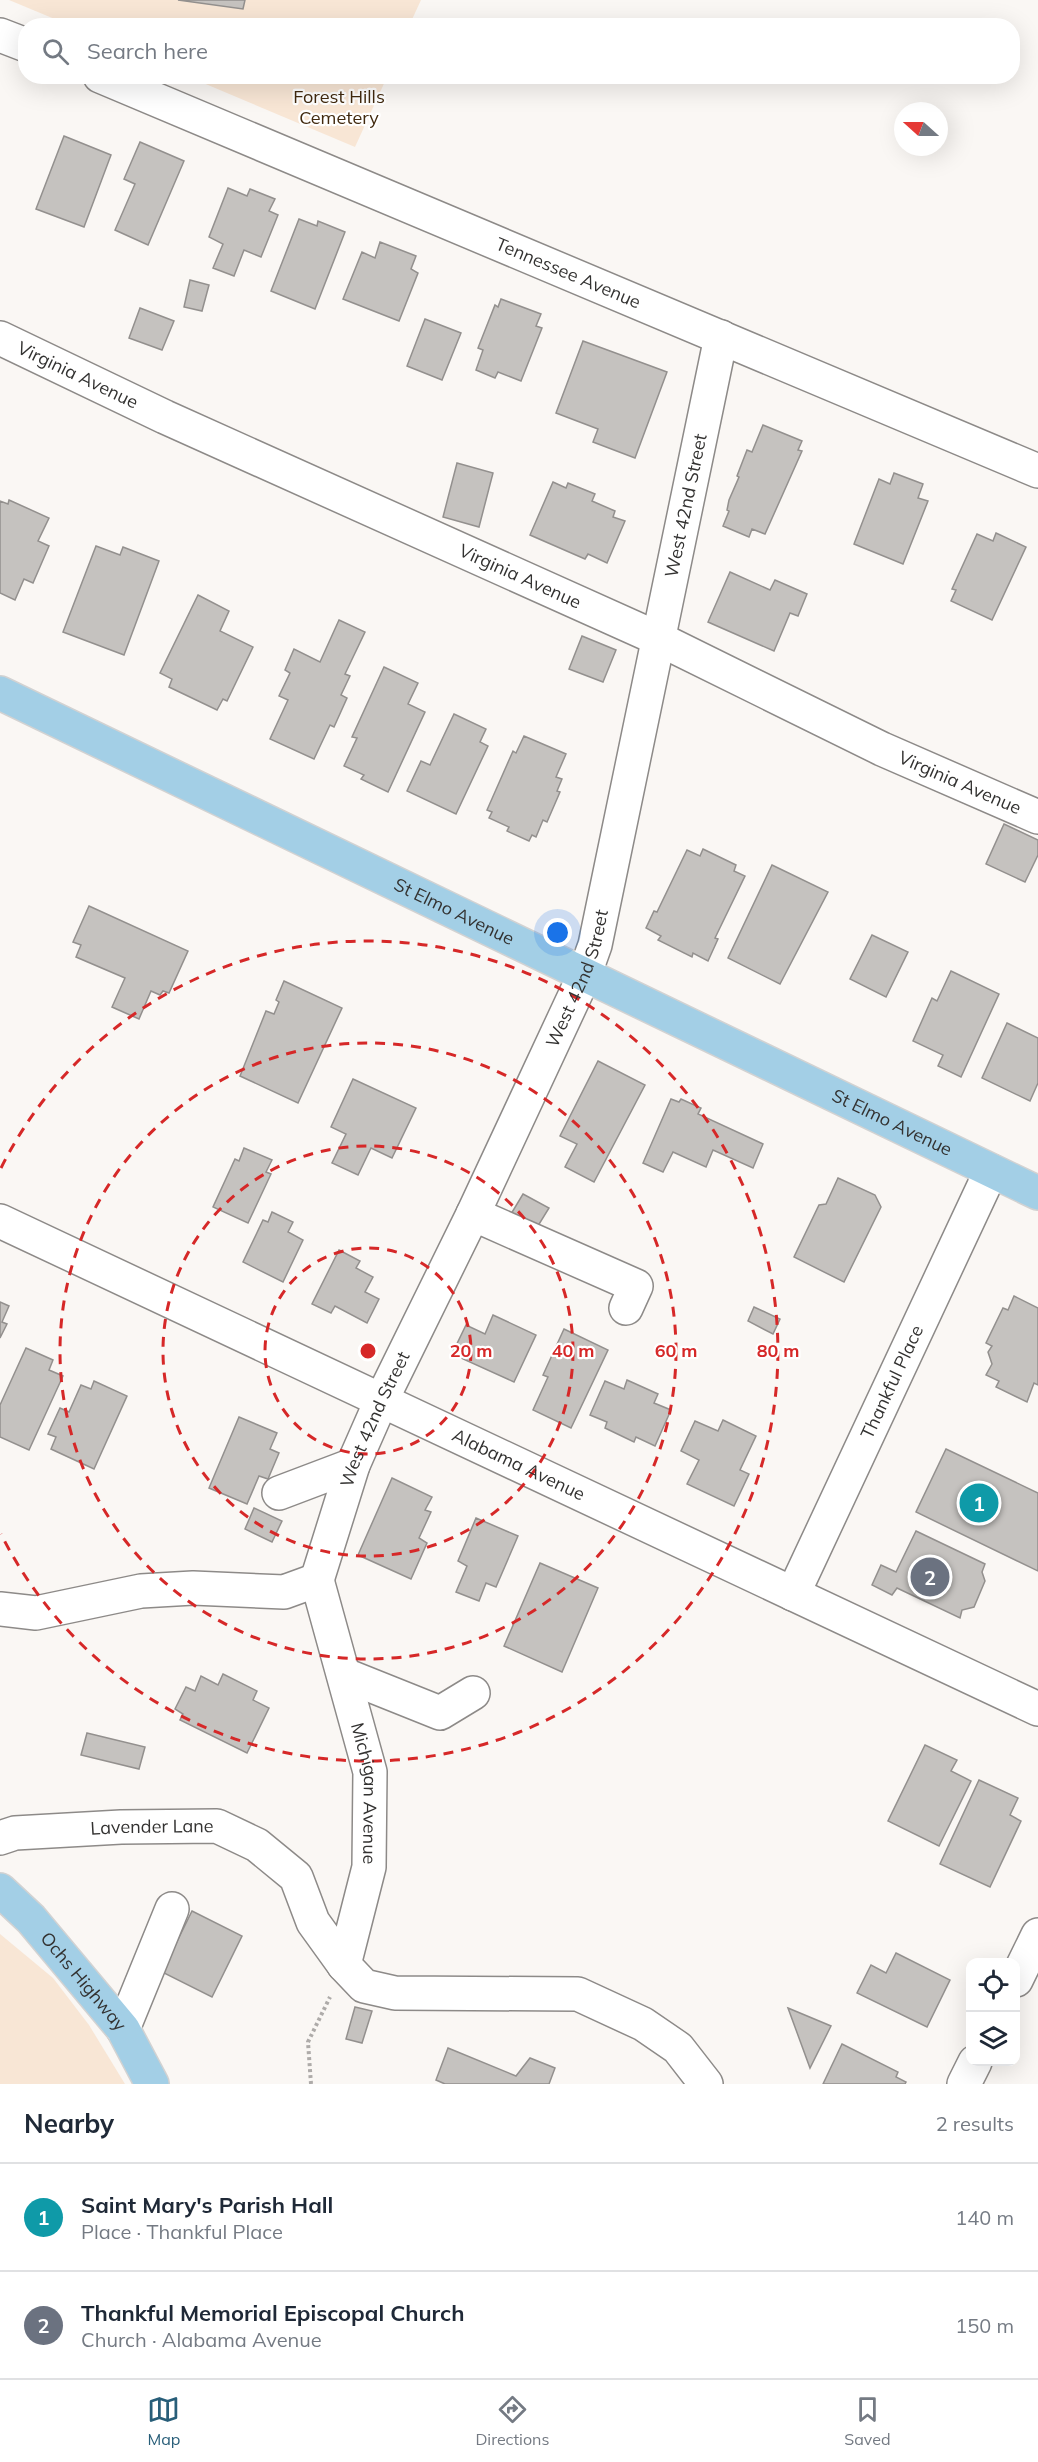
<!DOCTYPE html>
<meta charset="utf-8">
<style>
:root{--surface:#fff;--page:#f2f2f3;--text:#1f2937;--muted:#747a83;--line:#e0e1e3;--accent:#285e79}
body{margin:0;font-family:Mulish,sans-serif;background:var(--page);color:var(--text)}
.controls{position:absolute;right:18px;bottom:18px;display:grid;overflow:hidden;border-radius:12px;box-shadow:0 6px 24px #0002}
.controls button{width:54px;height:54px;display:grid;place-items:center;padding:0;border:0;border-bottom:2px solid var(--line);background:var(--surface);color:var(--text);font:30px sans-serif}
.compass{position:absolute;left:894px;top:102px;width:54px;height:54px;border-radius:50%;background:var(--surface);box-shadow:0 6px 24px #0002;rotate:291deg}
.you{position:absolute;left:558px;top:933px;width:21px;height:21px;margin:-15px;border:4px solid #fff;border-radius:50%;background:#1a73e8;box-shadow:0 0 0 9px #1a73e833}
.badge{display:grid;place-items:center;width:39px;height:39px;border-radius:50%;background:var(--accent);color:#fff;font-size:20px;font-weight:700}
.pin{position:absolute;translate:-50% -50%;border:3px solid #fff;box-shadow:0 2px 6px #0006}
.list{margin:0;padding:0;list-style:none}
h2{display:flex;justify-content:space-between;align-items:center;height:78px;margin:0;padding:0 24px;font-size:26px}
h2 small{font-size:20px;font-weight:400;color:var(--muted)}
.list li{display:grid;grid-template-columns:39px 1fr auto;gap:18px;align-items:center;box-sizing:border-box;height:108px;padding:0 24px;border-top:2px solid var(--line)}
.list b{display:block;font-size:22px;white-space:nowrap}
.list p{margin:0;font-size:20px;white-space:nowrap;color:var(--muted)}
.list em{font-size:20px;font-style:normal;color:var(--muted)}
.icon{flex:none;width:33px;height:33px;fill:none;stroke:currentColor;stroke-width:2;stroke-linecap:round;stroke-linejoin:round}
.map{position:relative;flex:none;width:1038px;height:2084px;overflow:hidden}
.search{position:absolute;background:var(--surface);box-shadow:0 6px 24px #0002;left:18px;right:18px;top:18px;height:66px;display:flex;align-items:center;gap:15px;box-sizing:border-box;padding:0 21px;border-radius:24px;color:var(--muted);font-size:22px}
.sheet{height:294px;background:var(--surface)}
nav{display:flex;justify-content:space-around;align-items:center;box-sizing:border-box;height:84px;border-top:2px solid var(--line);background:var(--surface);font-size:16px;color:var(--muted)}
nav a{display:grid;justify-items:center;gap:3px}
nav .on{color:var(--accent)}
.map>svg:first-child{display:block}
.green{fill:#f8e6d5}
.building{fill:#c5c2bf;stroke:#93908e;stroke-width:1.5}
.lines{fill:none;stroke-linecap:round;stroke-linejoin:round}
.minor-casing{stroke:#8d8a88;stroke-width:36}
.major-casing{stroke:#d2d2d2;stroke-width:36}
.path{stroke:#aeaba9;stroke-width:4;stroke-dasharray:3 3;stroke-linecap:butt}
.minor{stroke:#fff;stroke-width:33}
.major{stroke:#a3cfe6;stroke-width:33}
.ring{fill:none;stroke:#d62828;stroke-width:3;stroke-dasharray:10 8}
.labels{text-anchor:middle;stroke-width:4.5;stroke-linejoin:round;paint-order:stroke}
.park-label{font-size:18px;fill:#41290e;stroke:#fff}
.street-label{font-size:18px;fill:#333231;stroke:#fff}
.centre{fill:#d62828;stroke:#fff;stroke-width:3}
.ring-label{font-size:18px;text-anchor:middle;font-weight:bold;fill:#d62828;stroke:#fff;stroke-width:4.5;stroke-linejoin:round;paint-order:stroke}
</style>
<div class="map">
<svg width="1038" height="2084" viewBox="0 0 1038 2084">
<rect width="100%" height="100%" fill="#faf7f4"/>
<g class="green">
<polygon points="9,0 421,0 409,26 69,25"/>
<polygon points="189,77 387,77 355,147"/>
<polygon points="0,1934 53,1978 89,2025 125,2084 0,2084"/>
</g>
<g class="building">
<polygon points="178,0 245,0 243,9"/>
<polygon points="64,136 111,155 84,227 36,209"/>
<polygon points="140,142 184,161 148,245 115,230 135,184 124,179"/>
<polygon points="228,188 247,196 250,189 275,199 269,211 278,215 261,257 244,250 234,276 213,268 223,244 209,237"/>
<polygon points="299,219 317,226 318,221 345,232 315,309 271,291"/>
<polygon points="380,242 416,256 411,269 418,273 399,321 343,299 362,252 375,258"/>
<polygon points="190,280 209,285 202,311 184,307"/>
<polygon points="501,299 541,314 536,326 542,328 521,381 498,372 495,378 476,370 483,350 478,348 495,305 498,307"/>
<polygon points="140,308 174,321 162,350 129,338"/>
<polygon points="425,319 461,333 442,380 407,366"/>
<polygon points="583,341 667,372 635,458 593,442 598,429 556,413"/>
<polygon points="763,425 802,441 798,450 802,451 765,534 752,529 749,537 723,526 729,511 727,510 729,500 739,477 737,476 747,450 752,452"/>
<polygon points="457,463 493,473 479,527 443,517"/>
<polygon points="894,473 923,484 918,498 928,501 903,564 854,544 879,479 890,484"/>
<polygon points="553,482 566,488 568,483 595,494 592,501 615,511 613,517 625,521 607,563 588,554 585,559 530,535"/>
<polygon points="9,500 49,518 38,541 49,546 33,583 24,579 15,600 0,593 0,501 8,504"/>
<polygon points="996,533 1026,547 992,620 951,601 956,590 952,589 977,534 993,541"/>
<polygon points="96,546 120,555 123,547 159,561 124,655 63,632"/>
<polygon points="730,572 770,590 775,580 807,594 798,616 790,613 774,651 708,622"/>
<polygon points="198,595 229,611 220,631 253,647 227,701 223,699 217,710 169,687 172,679 160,673"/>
<polygon points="339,620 365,632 345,674 350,676 341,695 347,698 334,727 330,725 314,759 270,739 288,700 279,696 290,673 285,670 294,649 320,662"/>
<polygon points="582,636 616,650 603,682 569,669"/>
<polygon points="384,667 418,683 408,704 425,712 388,792 361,779 364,775 344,766 357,738 352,737"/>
<polygon points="454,714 486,729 480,742 488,746 456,814 407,791 421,761 430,765"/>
<polygon points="524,736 566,754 556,777 562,779 557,791 560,792 547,822 543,820 536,837 532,835 529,841 507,831 509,827 489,818 492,812 487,810 513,751 516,753"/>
<polygon points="1004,824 1038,840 1038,855 1025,882 986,864"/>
<polygon points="703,849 736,865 734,871 745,876 715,938 718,939 708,961 693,953 692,957 658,940 661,936 646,928 654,911 657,912 687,850 700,856"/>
<polygon points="772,865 828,892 780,984 728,958"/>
<polygon points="89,906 188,951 169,993 163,991 160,995 151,991 139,1019 112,1007 125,978 76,957 81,945 73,942"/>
<polygon points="872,935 908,952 886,997 850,979"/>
<polygon points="951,971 999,994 961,1077 938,1066 943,1055 913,1041 932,998 937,1001"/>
<polygon points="284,981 342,1008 298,1103 240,1076 266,1011 274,1014 279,1002 276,1000"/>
<polygon points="1007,1023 1038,1038 1038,1083 1030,1101 982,1078"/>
<polygon points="598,1061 645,1085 594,1182 565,1167 577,1144 560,1136"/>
<polygon points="353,1079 416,1108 392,1158 371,1148 358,1175 332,1163 346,1134 331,1127"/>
<polygon points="671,1099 679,1102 681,1099 701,1108 698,1114 763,1144 753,1168 713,1150 706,1167 673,1152 663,1172 643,1163"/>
<polygon points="244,1148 272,1160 266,1172 271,1174 248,1223 213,1207 235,1159 239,1161"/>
<polygon points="838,1178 875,1195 881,1207 844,1282 794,1257 819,1205 826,1204"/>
<polygon points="523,1194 549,1208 533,1234 508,1219"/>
<polygon points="272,1212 293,1222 288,1232 303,1240 283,1282 243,1262 263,1220 268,1222"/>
<polygon points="339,1250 360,1261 356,1268 373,1277 365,1292 379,1299 367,1323 335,1306 331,1313 312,1304"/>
<polygon points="1014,1296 1038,1308 1038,1385 1034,1383 1027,1402 996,1387 999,1381 986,1375 992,1364 988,1352 992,1346 986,1343 1003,1308 1008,1310"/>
<polygon points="0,1302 9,1306 2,1322 7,1324 0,1338"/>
<polygon points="754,1307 780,1319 773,1334 748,1321"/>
<polygon points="493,1315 536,1335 514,1382 452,1354 466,1325 485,1334"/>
<polygon points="564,1329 608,1350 571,1428 533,1410 548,1377 543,1375"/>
<polygon points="26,1348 53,1360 49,1370 63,1376 29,1450 0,1437 0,1405"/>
<polygon points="627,1380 658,1394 654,1403 671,1410 655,1446 636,1437 634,1442 605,1428 607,1422 590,1415 605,1381 624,1389"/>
<polygon points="94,1381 127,1396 94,1469 51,1449 56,1437 48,1434 60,1408 69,1412 81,1385 91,1389"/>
<polygon points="239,1417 277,1433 270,1449 279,1453 268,1479 259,1476 247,1504 209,1488"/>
<polygon points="723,1420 756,1436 740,1470 749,1474 734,1506 687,1484 699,1460 681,1451 695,1421 718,1431"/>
<polygon points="946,1449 1038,1493 1038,1571 916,1512"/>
<polygon points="392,1478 432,1497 425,1510 431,1512 419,1538 427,1543 411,1579 358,1555"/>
<polygon points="254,1508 282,1521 272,1542 245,1529"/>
<polygon points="476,1518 518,1536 496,1587 486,1583 479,1601 456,1592 467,1566 458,1561"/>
<polygon points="916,1531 985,1564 982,1572 985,1581 974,1607 962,1610 960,1618 897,1588 892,1595 872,1585 881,1565 896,1572"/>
<polygon points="540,1563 598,1588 562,1672 504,1646"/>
<polygon points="223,1674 257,1691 253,1700 269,1708 247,1753 180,1720 183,1714 175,1709 186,1687 195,1691 201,1676 218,1685"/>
<polygon points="87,1733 145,1747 139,1769 81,1755"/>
<polygon points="925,1745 957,1760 951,1771 971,1781 939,1846 888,1821"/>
<polygon points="979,1780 1018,1798 1010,1815 1021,1821 990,1887 940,1864"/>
<polygon points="192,1911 242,1936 212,1997 162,1972"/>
<polygon points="896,1953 950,1980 927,2027 857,1993 871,1965 886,1973"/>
<polygon points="355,2007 372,2011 362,2043 346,2039"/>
<polygon points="788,2008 831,2026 810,2068"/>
<polygon points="842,2044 898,2072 896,2077 906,2082 905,2084 823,2084"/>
<polygon points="448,2048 516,2076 530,2058 555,2068 549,2084 445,2084 436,2080"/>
</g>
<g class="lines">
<g class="minor-casing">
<g id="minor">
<polyline points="0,35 26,45"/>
<path id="s1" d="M 100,76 L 1038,471"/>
<path id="s2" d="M 0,338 L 165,417 L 659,639 L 882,749 L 1038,817"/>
<polyline points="473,1214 636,1286 626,1308"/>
<path id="s3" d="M 0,1221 L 1038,1709"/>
<polyline points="279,1493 353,1465"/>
<path id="s4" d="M 317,1580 L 353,1465 L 382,1399 L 473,1214 L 584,976 L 595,945 L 721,337"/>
<path id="s5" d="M 317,1580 L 370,1772 L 369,1867 L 344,1965 L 364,1986 L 395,1993 L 578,1994 L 643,2024 L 678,2048 L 706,2084"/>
<path id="s6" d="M 793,1594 L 991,1171"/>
<polyline points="0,1609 36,1613 141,1591 193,1588 284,1592 317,1580"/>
<polyline points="345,1675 440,1713 473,1693"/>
<path id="s7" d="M 0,1838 L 15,1833 L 121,1827 L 217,1826 L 257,1845 L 296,1877 L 313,1922 L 344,1965"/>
<polyline points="1016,1980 1038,1935"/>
<polyline points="123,2029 172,1909"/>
<polyline points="964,2084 975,2062"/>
</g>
</g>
<g class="major-casing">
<g id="major">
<path id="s8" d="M 0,693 L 1038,1193"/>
<path id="s9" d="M 0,1890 L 31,1919 L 123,2029 L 152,2084"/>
</g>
</g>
<polyline class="path" points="311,2084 308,2042 330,1997"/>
<use href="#minor" class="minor"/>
<use href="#major" class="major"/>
</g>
<g class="ring">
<circle cx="368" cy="1351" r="103"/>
<circle cx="368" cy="1351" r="205"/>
<circle cx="368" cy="1351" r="308"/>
<path d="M1 1168A410 410 0 1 1 1 1534"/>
</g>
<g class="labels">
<g class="park-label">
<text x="339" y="103">Forest Hills<tspan x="339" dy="21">Cemetery</tspan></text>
</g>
<g class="street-label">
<text dy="6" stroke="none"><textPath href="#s1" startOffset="508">Tennessee Avenue</textPath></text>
<text dy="6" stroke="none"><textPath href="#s2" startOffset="86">Virginia Avenue</textPath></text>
<text dy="6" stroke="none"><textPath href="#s4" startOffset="1143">West 42nd Street</textPath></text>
<text dy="6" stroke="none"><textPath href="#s2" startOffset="572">Virginia Avenue</textPath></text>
<text dy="6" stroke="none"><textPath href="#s2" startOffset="1058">Virginia Avenue</textPath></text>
<text dy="6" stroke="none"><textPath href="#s8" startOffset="504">St Elmo Avenue</textPath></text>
<text dy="6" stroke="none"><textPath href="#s4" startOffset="657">West 42nd Street</textPath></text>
<text dy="6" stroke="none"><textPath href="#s8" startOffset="990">St Elmo Avenue</textPath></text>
<text dy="6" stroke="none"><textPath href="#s6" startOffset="234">Thankful Place</textPath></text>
<text dy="6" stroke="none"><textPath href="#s4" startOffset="171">West 42nd Street</textPath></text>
<text dy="6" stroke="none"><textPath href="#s3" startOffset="573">Alabama Avenue</textPath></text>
<text dy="6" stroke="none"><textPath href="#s5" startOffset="220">Michigan Avenue</textPath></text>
<text dy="6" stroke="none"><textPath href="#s7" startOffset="153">Lavender Lane</textPath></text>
<text dy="6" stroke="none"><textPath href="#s9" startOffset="124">Ochs Highway</textPath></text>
</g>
</g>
<circle cx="368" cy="1351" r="9" class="centre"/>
<g class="ring-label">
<text x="471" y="1357">20 m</text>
<text x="573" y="1357">40 m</text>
<text x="676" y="1357">60 m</text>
<text x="778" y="1357">80 m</text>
</g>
</svg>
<div class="controls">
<button><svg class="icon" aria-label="locate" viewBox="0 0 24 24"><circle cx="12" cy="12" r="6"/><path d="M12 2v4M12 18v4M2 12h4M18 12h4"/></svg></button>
<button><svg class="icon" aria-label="layers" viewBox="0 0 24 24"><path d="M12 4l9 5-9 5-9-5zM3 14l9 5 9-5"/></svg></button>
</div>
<svg class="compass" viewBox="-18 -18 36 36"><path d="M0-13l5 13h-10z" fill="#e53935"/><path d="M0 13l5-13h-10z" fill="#747a83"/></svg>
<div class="you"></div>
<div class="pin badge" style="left:979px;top:1503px;background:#0f9aa8">1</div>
<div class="pin badge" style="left:930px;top:1577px;background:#6b7280">2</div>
<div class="search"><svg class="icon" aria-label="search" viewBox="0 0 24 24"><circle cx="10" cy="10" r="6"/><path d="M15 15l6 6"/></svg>Search here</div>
</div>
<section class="sheet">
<h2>Nearby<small>2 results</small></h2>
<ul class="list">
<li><span class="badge" style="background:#0f9aa8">1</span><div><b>Saint Mary's Parish Hall</b><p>Place · Thankful Place</p></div><em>140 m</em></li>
<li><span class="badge" style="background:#6b7280">2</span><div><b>Thankful Memorial Episcopal Church</b><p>Church · Alabama Avenue</p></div><em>150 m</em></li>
</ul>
</section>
<nav>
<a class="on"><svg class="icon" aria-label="map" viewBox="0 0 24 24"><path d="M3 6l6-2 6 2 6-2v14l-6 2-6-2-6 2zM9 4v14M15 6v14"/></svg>Map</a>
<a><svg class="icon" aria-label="directions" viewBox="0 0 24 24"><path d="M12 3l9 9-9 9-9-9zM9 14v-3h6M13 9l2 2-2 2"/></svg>Directions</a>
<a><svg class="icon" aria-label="saved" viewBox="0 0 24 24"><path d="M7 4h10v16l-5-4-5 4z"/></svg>Saved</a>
</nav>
